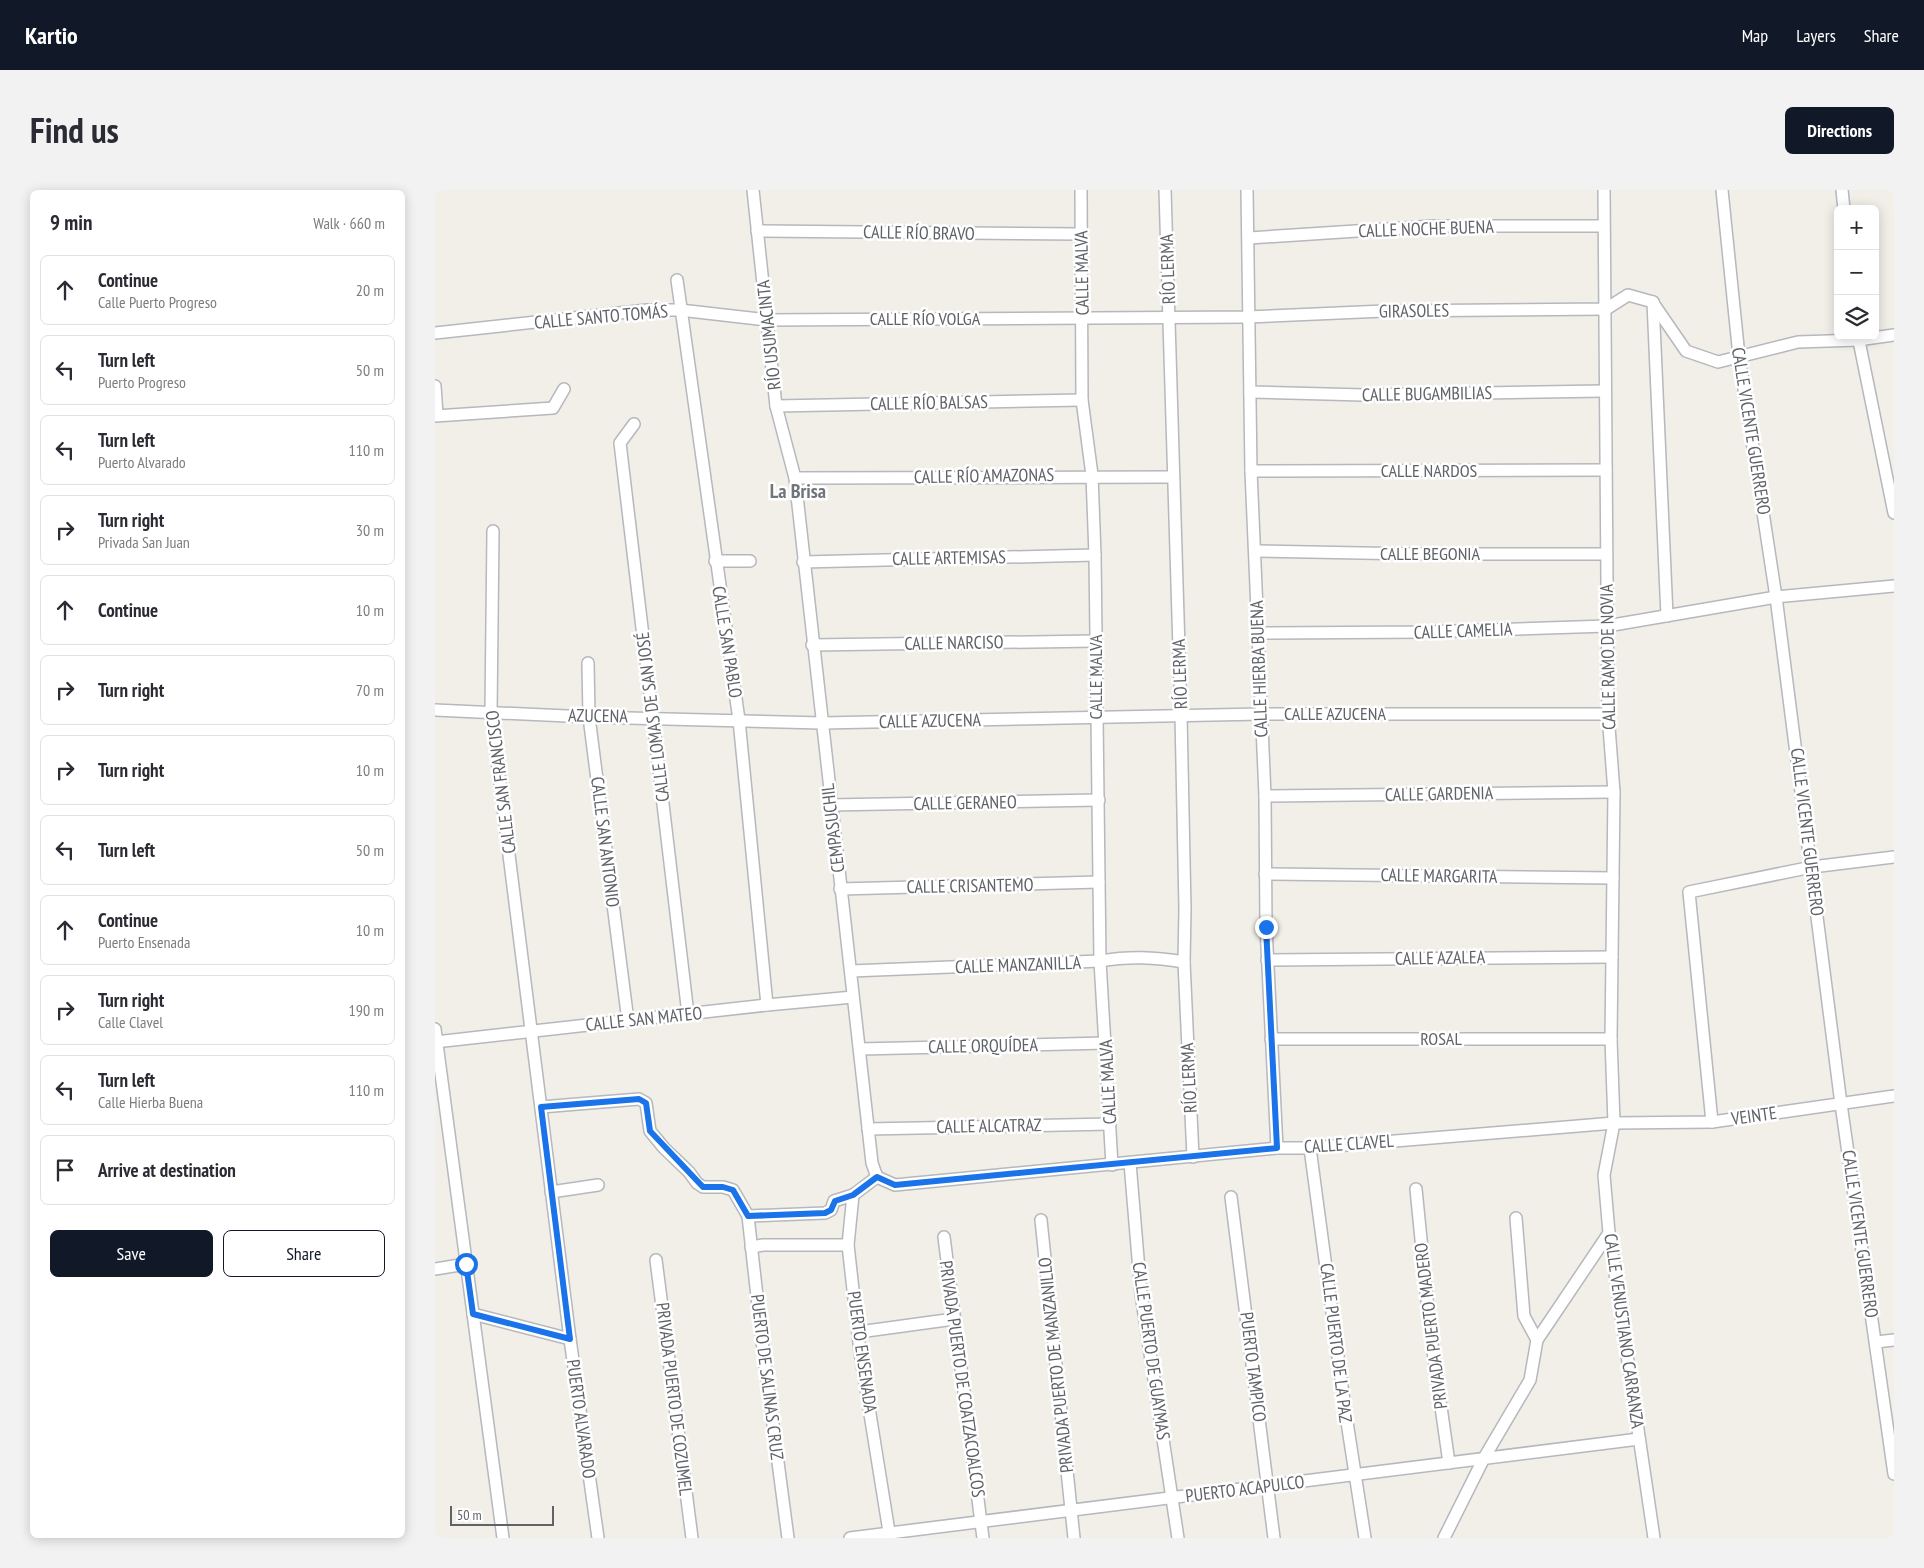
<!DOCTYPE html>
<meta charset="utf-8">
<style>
:root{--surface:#fff;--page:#f2f2f3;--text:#2b2b33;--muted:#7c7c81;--line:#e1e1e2;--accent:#111827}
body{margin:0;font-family:"PT Sans Narrow",sans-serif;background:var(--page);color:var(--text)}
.controls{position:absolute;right:15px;top:15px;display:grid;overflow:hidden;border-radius:8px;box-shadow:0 2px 12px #0003}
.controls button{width:45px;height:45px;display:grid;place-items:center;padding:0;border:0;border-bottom:1px solid var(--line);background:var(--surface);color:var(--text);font:25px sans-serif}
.scale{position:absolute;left:15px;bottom:12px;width:104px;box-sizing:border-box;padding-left:5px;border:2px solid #5f6368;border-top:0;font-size:14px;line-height:18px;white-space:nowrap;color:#5f6368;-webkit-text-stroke:4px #fff;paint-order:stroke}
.stop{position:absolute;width:15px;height:15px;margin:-11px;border:4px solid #1a73e8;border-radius:50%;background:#fff}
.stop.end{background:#1a73e8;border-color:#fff;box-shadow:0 1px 5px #0008}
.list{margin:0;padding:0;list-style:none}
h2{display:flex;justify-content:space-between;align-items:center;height:65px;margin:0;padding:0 20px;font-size:21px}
h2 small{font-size:16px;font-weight:400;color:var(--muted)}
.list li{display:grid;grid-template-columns:32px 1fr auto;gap:15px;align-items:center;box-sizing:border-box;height:70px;margin:0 10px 10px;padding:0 10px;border:1px solid var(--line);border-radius:8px}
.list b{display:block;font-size:19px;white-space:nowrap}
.list p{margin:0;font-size:16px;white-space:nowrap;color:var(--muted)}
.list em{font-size:16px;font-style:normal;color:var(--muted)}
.actions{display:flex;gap:10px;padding:15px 20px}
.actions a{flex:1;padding:11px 0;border:1px solid var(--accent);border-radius:8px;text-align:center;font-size:18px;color:var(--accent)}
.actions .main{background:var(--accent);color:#fff}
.icon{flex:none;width:28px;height:28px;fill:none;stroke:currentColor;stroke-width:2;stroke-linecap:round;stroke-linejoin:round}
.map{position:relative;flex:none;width:1459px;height:1348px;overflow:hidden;border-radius:8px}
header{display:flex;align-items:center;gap:30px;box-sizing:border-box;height:70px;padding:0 25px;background:var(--accent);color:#fff}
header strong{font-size:24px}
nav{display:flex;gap:28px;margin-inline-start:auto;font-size:18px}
.intro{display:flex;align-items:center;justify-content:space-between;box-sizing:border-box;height:120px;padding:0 30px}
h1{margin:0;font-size:35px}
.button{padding:12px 22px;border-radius:8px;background:var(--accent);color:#fff;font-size:18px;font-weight:700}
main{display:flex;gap:30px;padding:0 30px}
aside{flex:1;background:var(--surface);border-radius:8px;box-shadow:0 2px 12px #0003}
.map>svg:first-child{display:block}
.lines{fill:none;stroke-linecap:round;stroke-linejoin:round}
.minor-casing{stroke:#b5b8bc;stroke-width:14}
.minor{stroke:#fff;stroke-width:11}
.route{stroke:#1a73e8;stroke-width:6}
.labels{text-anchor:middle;stroke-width:5;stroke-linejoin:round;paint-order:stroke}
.street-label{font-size:18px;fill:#5f6368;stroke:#fff}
.quarter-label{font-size:20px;font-weight:bold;fill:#70757a;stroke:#fff}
</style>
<header>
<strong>Kartio</strong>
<nav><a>Map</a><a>Layers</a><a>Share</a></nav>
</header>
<div class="intro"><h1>Find us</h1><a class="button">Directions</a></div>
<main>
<aside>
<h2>9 min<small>Walk · 660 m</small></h2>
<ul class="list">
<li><svg class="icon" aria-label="ahead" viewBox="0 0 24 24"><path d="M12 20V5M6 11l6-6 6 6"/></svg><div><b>Continue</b><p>Calle Puerto Progreso</p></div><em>20 m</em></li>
<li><svg class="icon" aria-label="left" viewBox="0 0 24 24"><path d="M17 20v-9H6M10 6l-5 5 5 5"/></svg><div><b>Turn left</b><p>Puerto Progreso</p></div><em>50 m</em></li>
<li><svg class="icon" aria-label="left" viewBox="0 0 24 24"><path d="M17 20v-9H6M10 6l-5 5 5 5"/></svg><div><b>Turn left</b><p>Puerto Alvarado</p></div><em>110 m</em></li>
<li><svg class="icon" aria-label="right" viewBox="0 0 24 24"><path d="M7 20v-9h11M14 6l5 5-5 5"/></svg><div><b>Turn right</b><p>Privada San Juan</p></div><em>30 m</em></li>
<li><svg class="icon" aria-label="ahead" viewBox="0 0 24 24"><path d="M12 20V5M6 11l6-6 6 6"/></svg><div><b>Continue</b></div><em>10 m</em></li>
<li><svg class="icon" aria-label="right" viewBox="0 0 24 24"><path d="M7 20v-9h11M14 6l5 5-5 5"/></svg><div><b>Turn right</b></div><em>70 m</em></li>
<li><svg class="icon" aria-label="right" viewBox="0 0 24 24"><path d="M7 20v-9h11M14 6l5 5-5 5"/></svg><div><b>Turn right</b></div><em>10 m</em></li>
<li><svg class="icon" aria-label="left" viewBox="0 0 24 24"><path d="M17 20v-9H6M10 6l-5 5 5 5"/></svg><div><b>Turn left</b></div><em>50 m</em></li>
<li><svg class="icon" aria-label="ahead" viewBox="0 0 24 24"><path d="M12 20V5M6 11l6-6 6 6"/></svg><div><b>Continue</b><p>Puerto Ensenada</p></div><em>10 m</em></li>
<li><svg class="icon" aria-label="right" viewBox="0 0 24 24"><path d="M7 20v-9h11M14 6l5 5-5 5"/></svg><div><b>Turn right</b><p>Calle Clavel</p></div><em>190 m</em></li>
<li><svg class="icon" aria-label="left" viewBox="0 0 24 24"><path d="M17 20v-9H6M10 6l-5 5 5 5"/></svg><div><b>Turn left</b><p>Calle Hierba Buena</p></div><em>110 m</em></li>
<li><svg class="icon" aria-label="arrive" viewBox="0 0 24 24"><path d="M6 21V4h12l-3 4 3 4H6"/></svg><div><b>Arrive at destination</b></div></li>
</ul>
<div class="actions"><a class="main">Save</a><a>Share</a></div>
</aside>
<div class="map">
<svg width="1459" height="1348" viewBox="0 0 1459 1348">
<rect width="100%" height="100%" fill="#f1efe8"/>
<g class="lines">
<g class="minor-casing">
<g id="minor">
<polyline points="318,0 341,216 360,288 437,973 442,987"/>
<polyline points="646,0 647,210 657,285 660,365 665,771 677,975"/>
<polyline points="730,0 746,525 750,719 749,772 758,967"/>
<polyline points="812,0 816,281 830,606 831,737 842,958"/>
<polyline points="1169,0 1173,524 1179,602 1176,849 1179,933 1169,985 1174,1043 1219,1348"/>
<polyline points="1287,0 1304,166 1341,407 1406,914 1459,1284"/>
<polyline points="1407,0 1409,19"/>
<polyline points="322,41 646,44"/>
<polyline points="814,48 998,36 1168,36"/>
<polyline points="242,90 304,530 332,815"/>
<polyline points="1218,112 1232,426"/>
<polyline points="1218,113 1251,161 1283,172 1363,152 1423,150 1459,145"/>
<polyline points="0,143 212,120 245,120 332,130 813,127 949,121 1171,119 1193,105 1218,112"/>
<polyline points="1423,146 1459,323"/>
<polyline points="0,196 2,225"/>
<polyline points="815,202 928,205 1169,201"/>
<polyline points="341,216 647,210"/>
<polyline points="0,226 118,218 129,199"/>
<polyline points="199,234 185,253 253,824"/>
<polyline points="816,281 1171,280"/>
<polyline points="360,288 738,287"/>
<polyline points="58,341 56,522 135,1149 163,1348"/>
<polyline points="820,361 978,364 1171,364"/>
<polyline points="280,371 315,371"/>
<polyline points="368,372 660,365"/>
<polyline points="823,443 991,442 1172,436 1341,407 1459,396"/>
<polyline points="377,455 661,451"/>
<polyline points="153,473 154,527 193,831"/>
<polyline points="0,520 154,527 387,533 826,524 1173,524"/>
<polyline points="830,606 1179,602"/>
<polyline points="395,615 664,610"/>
<polyline points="830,684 1178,688"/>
<polyline points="405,699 664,692"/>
<polyline points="832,770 1177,767"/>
<path d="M 416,781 L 665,771 C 695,766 719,767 749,772"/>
<polyline points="0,839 68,1348"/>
<polyline points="836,849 1176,849"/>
<polyline points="0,852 332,815 418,807"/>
<polyline points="425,859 671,853"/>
<polyline points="106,917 204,909 211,913 215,941 229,958 254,982 262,993 268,997 288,997 298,1000 313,1026 327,1151 353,1348"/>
<polyline points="1277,932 1254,702 1377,677 1459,667"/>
<polyline points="433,939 675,934"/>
<polyline points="875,958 910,1219 930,1348"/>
<polyline points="695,973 706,1104 743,1348"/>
<polyline points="442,987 460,995 842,958 875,958 1179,933 1277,932 1459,906"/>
<polyline points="442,987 418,1005 413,1055 425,1162 455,1348"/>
<polyline points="981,999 995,1140 1014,1273"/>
<polyline points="116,1002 163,995"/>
<polyline points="796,1007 839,1348"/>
<polyline points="313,1026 390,1023 396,1020 399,1011 418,1005"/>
<polyline points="1081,1028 1089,1126 1102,1150"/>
<polyline points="606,1030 639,1348"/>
<polyline points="509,1047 548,1348"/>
<polyline points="316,1057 328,1055 413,1055"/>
<polyline points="221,1070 257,1348"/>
<polyline points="0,1079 31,1074"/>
<polyline points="38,1124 135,1149"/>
<polyline points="424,1142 519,1129"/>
<polyline points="1441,1152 1459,1150"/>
<polyline points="415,1348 1204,1249"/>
<polyline points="1009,1348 1049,1268 1095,1190 1102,1150 1174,1043"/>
</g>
</g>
<use href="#minor" class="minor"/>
</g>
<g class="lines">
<polyline class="route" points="31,1074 38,1124 135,1149 106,917 204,909 211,913 215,941 268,997 288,997 298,1000 313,1026 390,1023 396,1020 400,1011 418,1005 442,987 460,995 842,958 831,737"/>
</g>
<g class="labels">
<g class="street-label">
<text transform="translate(991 39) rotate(-2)" y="6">CALLE NOCHE BUENA</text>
<text transform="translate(484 43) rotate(1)" y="6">CALLE RÍO BRAVO</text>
<text transform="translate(733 79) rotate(-92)" y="6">RÍO LERMA</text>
<text transform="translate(647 83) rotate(-91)" y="6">CALLE MALVA</text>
<text transform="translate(979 121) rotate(-1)" y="6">GIRASOLES</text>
<text transform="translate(166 127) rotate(-5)" y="6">CALLE SANTO TOMÁS</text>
<text x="490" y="135">CALLE RÍO VOLGA</text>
<text transform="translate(334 145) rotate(-96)" y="6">RÍO USUMACINTA</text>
<text transform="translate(992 204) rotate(-1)" y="6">CALLE BUGAMBILIAS</text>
<text transform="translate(494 213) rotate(-1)" y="6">CALLE RÍO BALSAS</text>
<text transform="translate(1316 241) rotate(81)" y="6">CALLE VICENTE GUERRERO</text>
<text x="994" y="287">CALLE NARDOS</text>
<text transform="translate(549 286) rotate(-1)" y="6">CALLE RÍO AMAZONAS</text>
<text x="995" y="370">CALLE BEGONIA</text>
<text transform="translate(514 368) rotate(-1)" y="6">CALLE ARTEMISAS</text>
<text transform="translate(1028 441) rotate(-2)" y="6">CALLE CAMELIA</text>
<text transform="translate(292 452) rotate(81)" y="6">CALLE SAN PABLO</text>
<text transform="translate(519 453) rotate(-1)" y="6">CALLE NARCISO</text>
<text transform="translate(1173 467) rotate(-91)" y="6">CALLE RAMO DE NOVIA</text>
<text transform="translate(824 479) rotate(-92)" y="6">CALLE HIERBA BUENA</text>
<text transform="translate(745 484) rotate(-92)" y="6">RÍO LERMA</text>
<text transform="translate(661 487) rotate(-90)" y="6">CALLE MALVA</text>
<text x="900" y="530">CALLE AZUCENA</text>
<text transform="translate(163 526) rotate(1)" y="6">AZUCENA</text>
<text transform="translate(218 527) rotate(-97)" y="6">CALLE LOMAS DE SAN JOSÉ</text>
<text transform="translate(495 531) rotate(-1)" y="6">CALLE AZUCENA</text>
<text transform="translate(66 592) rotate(-97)" y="6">CALLE SAN FRANCISCO</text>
<text transform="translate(1004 604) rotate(-1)" y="6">CALLE GARDENIA</text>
<text transform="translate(530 613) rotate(-1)" y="6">CALLE GERANEO</text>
<text transform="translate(398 638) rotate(-97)" y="6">CEMPASUCHIL</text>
<text transform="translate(1372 642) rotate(83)" y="6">CALLE VICENTE GUERRERO</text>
<text transform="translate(170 652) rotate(83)" y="6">CALLE SAN ANTONIO</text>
<text transform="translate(1004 686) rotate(1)" y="6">CALLE MARGARITA</text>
<text transform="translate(535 696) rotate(-1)" y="6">CALLE CRISANTEMO</text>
<text transform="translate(1005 768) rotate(-1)" y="6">CALLE AZALEA</text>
<text transform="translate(583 775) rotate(-2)" y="6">CALLE MANZANILLA</text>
<text transform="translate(209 829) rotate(-6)" y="6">CALLE SAN MATEO</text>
<text x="1006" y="855">ROSAL</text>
<text transform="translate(548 856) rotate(-1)" y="6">CALLE ORQUÍDEA</text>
<text transform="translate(754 888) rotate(-93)" y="6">RÍO LERMA</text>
<text transform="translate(673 892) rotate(-93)" y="6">CALLE MALVA</text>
<text transform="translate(1319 926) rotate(-8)" y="6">VEINTE</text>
<text transform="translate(554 936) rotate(-1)" y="6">CALLE ALCATRAZ</text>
<text transform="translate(914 954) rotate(-4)" y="6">CALLE CLAVEL</text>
<text transform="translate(1425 1044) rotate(82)" y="6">CALLE VICENTE GUERRERO</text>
<text transform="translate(996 1136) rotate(-97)" y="6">PRIVADA PUERTO MADERO</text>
<text transform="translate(1189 1141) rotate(82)" y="6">CALLE VENUSTIANO CARRANZA</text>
<text transform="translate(901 1153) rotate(83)" y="6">CALLE PUERTO DE LA PAZ</text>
<text transform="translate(716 1161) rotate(82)" y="6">CALLE PUERTO DE GUAYMAS</text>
<text transform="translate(427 1162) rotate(82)" y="6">PUERTO ENSENADA</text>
<text transform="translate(621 1175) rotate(-96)" y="6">PRIVADA PUERTO DE MANZANILLO</text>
<text transform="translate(818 1177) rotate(83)" y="6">PUERTO TAMPICO</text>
<text transform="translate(332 1187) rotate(83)" y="6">PUERTO DE SALINAS CRUZ</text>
<text transform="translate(527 1189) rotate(82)" y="6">PRIVADA PUERTO DE COATZACOALCOS</text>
<text transform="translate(239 1209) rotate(83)" y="6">PRIVADA PUERTO DE COZUMEL</text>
<text transform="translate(146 1229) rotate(82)" y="6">PUERTO ALVARADO</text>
<text transform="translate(810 1299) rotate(-7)" y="6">PUERTO ACAPULCO</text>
</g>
<g class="quarter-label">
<text x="363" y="308">La Brisa</text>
</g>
</g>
</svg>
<div class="controls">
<button>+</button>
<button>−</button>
<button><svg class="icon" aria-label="layers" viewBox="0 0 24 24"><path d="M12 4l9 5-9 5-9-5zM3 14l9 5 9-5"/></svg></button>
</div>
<div class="scale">50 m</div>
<div class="stop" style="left:31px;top:1074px"></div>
<div class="stop end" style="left:831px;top:737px"></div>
</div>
</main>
